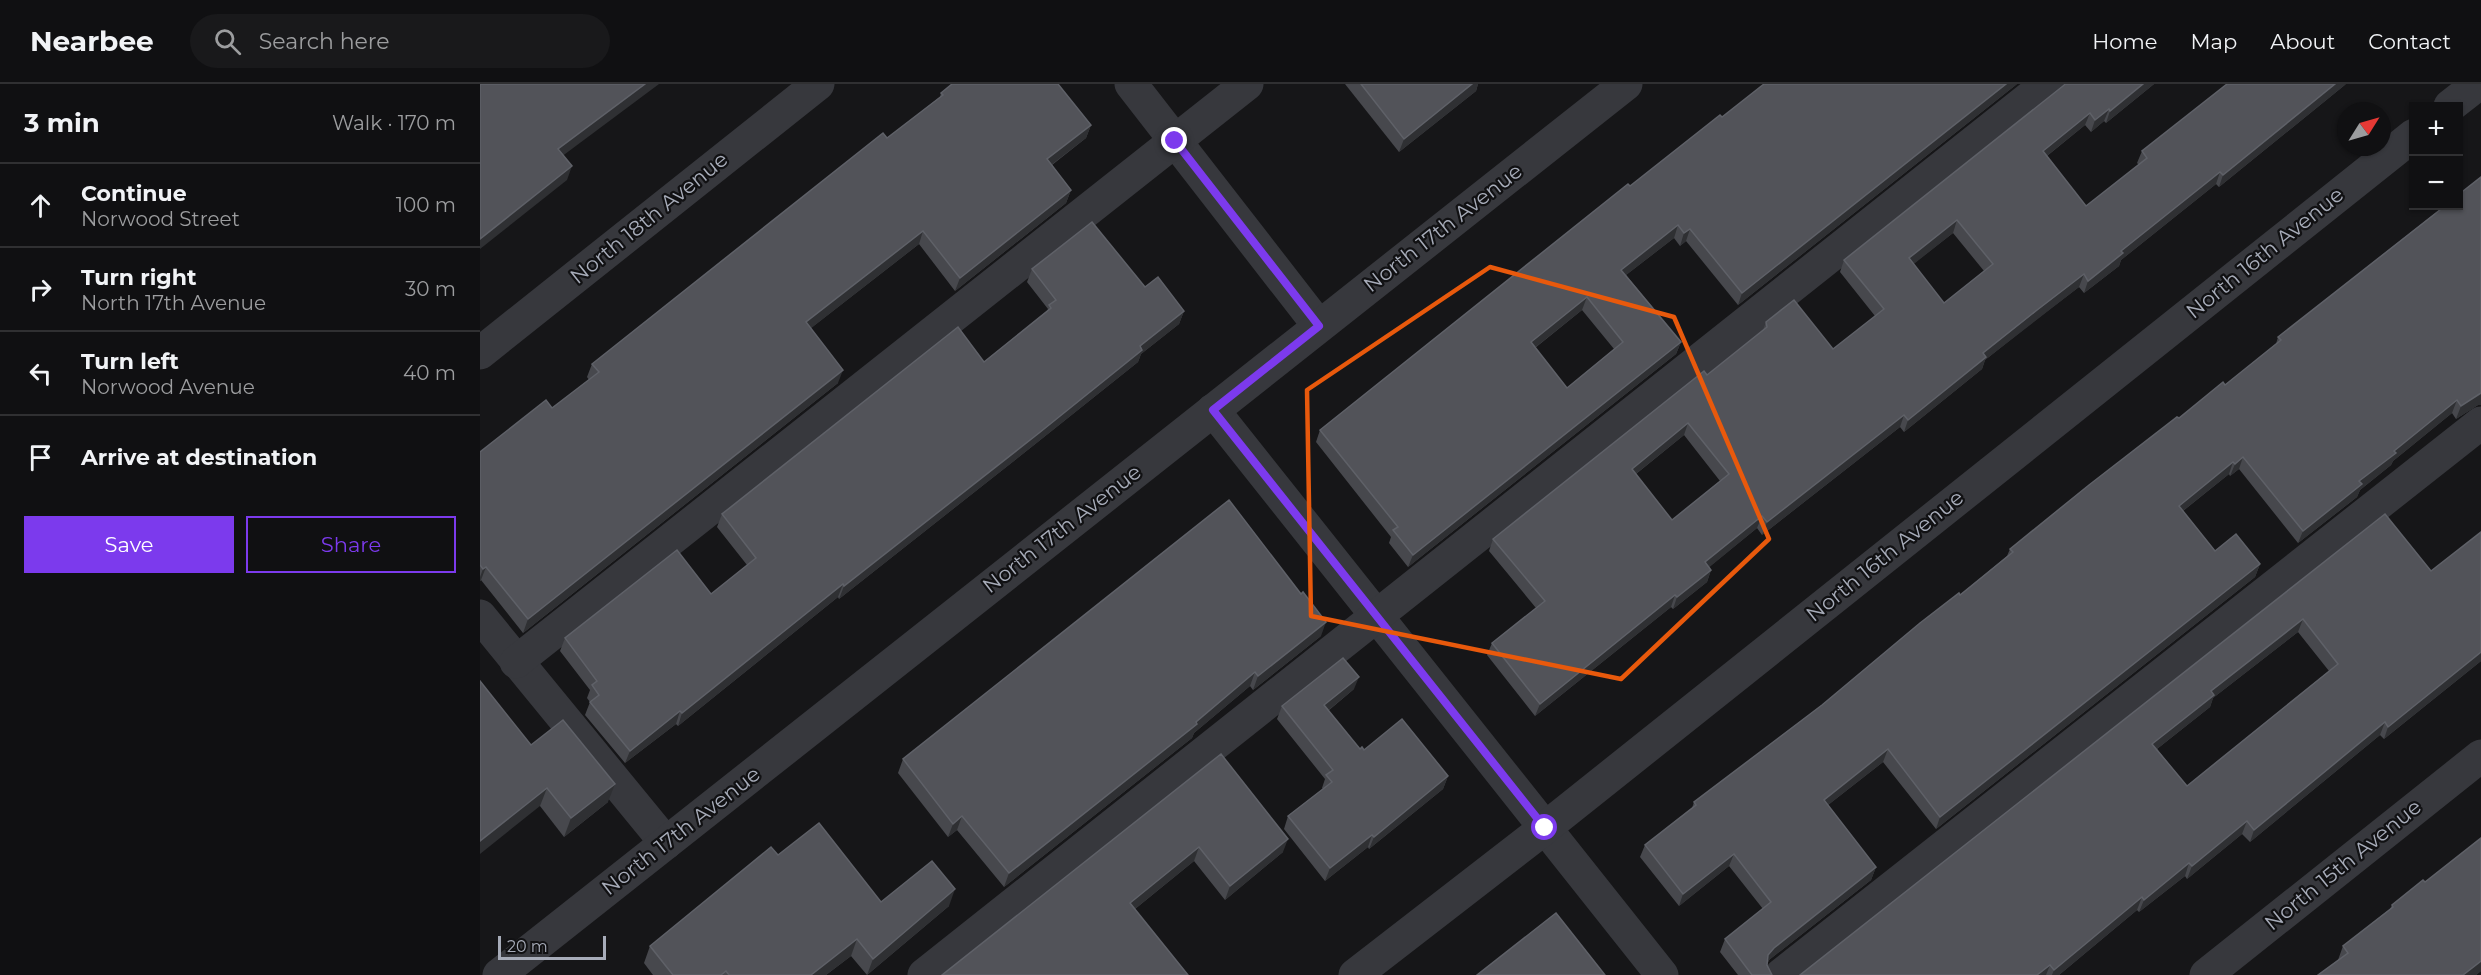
<!DOCTYPE html>
<meta charset="utf-8">
<style>
:root{--surface:#101012;--page:#19191b;--text:#f1f3f6;--muted:#9c9d9f;--line:#303032;--accent:#7c3aed}
body{margin:0;font-family:Montserrat,sans-serif;background:var(--page);color:var(--text)}
.controls{position:absolute;right:18px;top:18px;display:grid;overflow:hidden;border-radius:0px;box-shadow:0 2px 4px #0004}
.controls button{width:54px;height:54px;display:grid;place-items:center;padding:0;border:0;border-bottom:2px solid var(--line);background:var(--surface);color:var(--text);font:30px sans-serif}
.compass{position:absolute;left:1857px;top:18px;width:54px;height:54px;border-radius:50%;background:var(--surface);box-shadow:0 2px 4px #0004;rotate:53deg}
.scale{position:absolute;left:18px;bottom:15px;width:108px;box-sizing:border-box;padding-left:6px;border:3px solid #a7acb9;border-top:0;font-size:16px;line-height:21px;white-space:nowrap;color:#a7acb9;-webkit-text-stroke:4px #111113;paint-order:stroke}
.stop{position:absolute;width:18px;height:18px;margin:-14px;border:4px solid #7c3aed;border-radius:50%;background:#fff}
.stop.end{background:#7c3aed;border-color:#fff;box-shadow:0 2px 6px #0008}
.list{margin:0;padding:0;list-style:none}
h2{display:flex;justify-content:space-between;align-items:center;height:78px;margin:0;padding:0 24px;font-size:26px}
h2 small{font-size:20px;font-weight:400;color:var(--muted)}
.list li{display:grid;grid-template-columns:39px 1fr auto;gap:18px;align-items:center;box-sizing:border-box;height:84px;padding:0 24px;border-top:2px solid var(--line)}
.list b{display:block;font-size:22px;white-space:nowrap}
.list p{margin:0;font-size:20px;white-space:nowrap;color:var(--muted)}
.list em{font-size:20px;font-style:normal;color:var(--muted)}
.actions{display:flex;gap:12px;padding:18px 24px}
.actions a{flex:1;padding:14px 0;border:2px solid var(--accent);border-radius:0px;text-align:center;font-size:21px;color:var(--accent)}
.actions .main{background:var(--accent);color:#fff}
.icon{flex:none;width:33px;height:33px;fill:none;stroke:currentColor;stroke-width:2;stroke-linecap:round;stroke-linejoin:round}
.map{position:relative;flex:none;width:2001px;height:891px;overflow:hidden}
header{display:flex;align-items:center;gap:36px;box-sizing:border-box;height:84px;padding:0 30px;background:var(--surface);border-bottom:2px solid var(--line)}
header strong{font-size:28px}
nav{display:flex;gap:33px;margin-inline-start:auto;font-size:21px}
.search{width:420px;height:54px;background:var(--page);display:flex;align-items:center;gap:15px;box-sizing:border-box;padding:0 21px;border-radius:33px;color:var(--muted);font-size:22px}
main{display:flex}
aside{flex:1;background:var(--surface)}
.map>svg:first-child{display:block}
.lines{fill:none;stroke-linecap:round;stroke-linejoin:round}
.minor{stroke:#37383d;stroke-width:33}
.wall{fill:#47484d;fill-rule:evenodd}
.shaded-wall{fill:#2f3033}
.building{fill:#525359;stroke:#5f6168;stroke-width:1.5;fill-rule:evenodd}
.route{stroke:#7c3aed;stroke-width:8}
.marked{fill:none;stroke:#e8590c;stroke-width:4.5;stroke-linejoin:round}
.labels{text-anchor:middle;stroke-width:4.5;stroke-linejoin:round;paint-order:stroke}
.street-label{font-size:21px;fill:#a7acb9;stroke:#111113}
</style>
<header>
<strong>Nearbee</strong>
<div class="search"><svg class="icon" aria-label="search" viewBox="0 0 24 24"><circle cx="10" cy="10" r="6"/><path d="M15 15l6 6"/></svg>Search here</div>
<nav><a>Home</a><a>Map</a><a>About</a><a>Contact</a></nav>
</header>
<main>
<aside>
<h2>3 min<small>Walk · 170 m</small></h2>
<ul class="list">
<li><svg class="icon" aria-label="ahead" viewBox="0 0 24 24"><path d="M12 20V5M6 11l6-6 6 6"/></svg><div><b>Continue</b><p>Norwood Street</p></div><em>100 m</em></li>
<li><svg class="icon" aria-label="right" viewBox="0 0 24 24"><path d="M7 20v-9h11M14 6l5 5-5 5"/></svg><div><b>Turn right</b><p>North 17th Avenue</p></div><em>30 m</em></li>
<li><svg class="icon" aria-label="left" viewBox="0 0 24 24"><path d="M17 20v-9H6M10 6l-5 5 5 5"/></svg><div><b>Turn left</b><p>Norwood Avenue</p></div><em>40 m</em></li>
<li><svg class="icon" aria-label="arrive" viewBox="0 0 24 24"><path d="M6 21V4h12l-3 4 3 4H6"/></svg><div><b>Arrive at destination</b></div></li>
</ul>
<div class="actions"><a class="main">Save</a><a>Share</a></div>
</aside>
<div class="map">
<svg width="2001" height="891" viewBox="0 0 2001 891">
<rect width="100%" height="100%" fill="#161618"/>
<g class="lines">
<g class="minor">
<polyline points="651,0 839,242"/>
<polyline points="1970,22 1998,0"/>
<polyline points="0,269 338,0"/>
<polyline points="733,326 1182,891"/>
<polyline points="0,532 186,759"/>
<polyline points="36,578 767,0"/>
<polyline points="19,891 1146,0"/>
<polyline points="444,891 1567,0"/>
<polyline points="875,891 1065,744 1934,51"/>
<polyline points="1301,891 2001,339"/>
<polyline points="1726,891 2001,672"/>
</g>
</g>
<g class="wall">
<polygon points="865,0 998,0 996,7 919,68"/>
<path d="M 1537,0 L 1258,221 L 1206,157 L 1200,162 L 1194,154 L 1146,191 L 1201,258 L 1196,270 L 928,483 L 909,459 L 911,453 L 836,358 L 840,346 L 1150,102 L 1242,33 ZM 1102,226 L 1134,265 L 1087,304 L 1055,264 Z"/>
<path d="M 1585,0 L 1674,0 L 1626,39 L 1624,37 L 1611,48 L 1605,41 L 1567,72 L 1606,122 L 1659,81 L 1657,79 L 1662,67 L 1866,0 L 1739,103 L 1736,100 L 1641,176 L 1639,182 L 1604,209 L 1599,203 L 1553,238 L 1505,276 L 1502,285 L 1424,348 L 1420,343 L 1282,451 L 1277,444 L 1229,483 L 1231,486 L 1227,498 L 1193,525 L 1191,523 L 1055,632 L 1007,571 L 1012,559 L 1056,524 L 1009,467 L 1013,455 L 1227,291 L 1283,246 L 1286,238 L 1353,265 L 1395,232 L 1360,188 L 1364,176 L 1583,2 ZM 1473,149 L 1504,187 L 1464,219 L 1433,180 ZM 1204,351 L 1240,397 L 1192,436 L 1156,390 Z"/>
<polygon points="461,9 611,41 606,54 572,81 591,106 586,119 475,207 439,160 331,244 358,299 43,549 1,496 0,497 0,368 72,324 109,296 107,293 112,280 407,54 460,13"/>
<polygon points="2001,93 2001,321 1998,321 1976,335 1972,329 1913,377 1911,381 1880,406 1877,413 1818,459 1759,385 1750,392 1749,390 1703,427 1735,467 1780,480 1775,493 1456,745 1403,678 1348,721 1396,783 1391,796 1289,876 1287,881 1292,891 1258,891 1240,868 1245,855 1283,825 1249,782 1199,822 1160,773 1165,761 1212,724 1214,718 1342,621 1480,511 1527,472 1530,465 1699,334 1745,301 1796,260 1798,253"/>
<polygon points="552,185 665,203 704,227 699,240 661,270 658,278 554,361 359,515 358,513 198,642 196,640 145,679 105,631 110,618 107,614 110,606 80,567 85,554 231,510 267,481 237,443 242,430 504,278 567,227 568,225 547,198"/>
<path d="M 1905,430 L 1951,487 L 2001,448 L 2001,577 L 1904,655 L 1900,651 L 1770,758 L 1762,750 L 1707,795 L 1705,792 L 1659,828 L 1657,826 L 1579,891 L 1320,891 ZM 1818,548 L 1849,587 L 1707,702 L 1677,665 L 1730,623 L 1733,614 Z"/>
<polygon points="841,552 773,606 770,602 714,649 712,654 524,803 477,746 468,753 418,689 423,675"/>
<polygon points="874,605 848,627 880,665 968,692 963,705 889,765 888,763 845,797 804,745 808,732 843,705 842,704 845,695 797,635 802,622"/>
<polygon points="51,661 128,718 84,753 60,722"/>
<polygon points="741,670 803,768 745,816 714,777 655,825 462,891"/>
<polygon points="2001,754 2001,887 1996,891 1838,891 1858,876 1863,862 1910,825 1912,821 1945,798"/>
<polygon points="298,771 401,818 469,822 387,891 371,872 346,891 173,891 164,879 170,862"/>
</g>
<g class="shaded-wall">
<polygon points="165,0 179,0 73,79 78,65"/>
<polygon points="992,0 998,0 996,7 919,68 924,55"/>
<polygon points="1526,0 1537,0 1258,221 1262,209"/>
<polygon points="1663,0 1674,0 1626,39 1630,27"/>
<polygon points="1855,0 1866,0 1739,103 1743,91"/>
<polygon points="1629,25 1624,37 1611,48 1615,36"/>
<polygon points="1610,29 1605,41 1558,79 1563,67"/>
<polygon points="611,41 606,54 562,88 567,75"/>
<polygon points="92,82 87,96 0,165 0,155"/>
<polygon points="1740,88 1736,100 1641,176 1639,182 1604,209 1608,197 1641,167"/>
<polygon points="591,106 586,119 475,207 480,194"/>
<polygon points="1477,136 1473,149 1425,187 1429,174"/>
<polygon points="1198,141 1194,154 1137,198 1141,186"/>
<polygon points="1210,145 1206,157 1200,162 1204,149"/>
<polygon points="443,147 439,160 321,252 326,238"/>
<polygon points="1604,190 1599,203 1505,276 1502,285 1424,348 1428,336 1503,269"/>
<polygon points="1107,213 1102,226 1047,270 1051,258"/>
<polygon points="704,227 699,240 661,270 658,278 554,361 359,515 364,502"/>
<polygon points="1201,258 1196,270 928,483 933,471"/>
<polygon points="363,286 358,299 43,549 48,535"/>
<polygon points="2001,309 2001,321 1998,321 1976,335 1981,322"/>
<polygon points="1977,316 1972,329 1913,377 1911,381 1880,406 1877,413 1818,459 1823,447 1914,367"/>
<polygon points="1424,331 1420,343 1282,451 1287,438"/>
<polygon points="1208,339 1204,351 1147,397 1152,385"/>
<polygon points="1763,373 1759,385 1750,392 1755,380"/>
<polygon points="1753,378 1749,390 1694,434 1699,422"/>
<polygon points="1282,432 1277,444 1221,490 1225,478"/>
<polygon points="1780,480 1775,493 1456,745 1460,733"/>
<polygon points="6,483 1,496 0,497 0,493 3,485"/>
<polygon points="1231,486 1227,498 1193,525 1197,513"/>
<polygon points="363,500 358,513 198,642 202,629"/>
<polygon points="1195,511 1191,523 1055,632 1060,620"/>
<polygon points="1823,535 1818,548 1733,614 1730,623 1668,672 1672,660 1731,607"/>
<polygon points="846,538 841,552 773,606 778,592"/>
<polygon points="2001,568 2001,577 1904,655 1908,643"/>
<polygon points="775,588 770,602 714,649 712,654 524,803 529,789 716,638"/>
<polygon points="879,593 874,605 839,634 844,621"/>
<polygon points="200,627 196,640 145,679 150,667"/>
<polygon points="1905,638 1900,651 1770,758 1774,746"/>
<polygon points="1408,665 1403,678 1339,728 1344,716"/>
<polygon points="968,692 963,705 889,765 894,753"/>
<polygon points="135,700 128,718 84,753 91,734"/>
<polygon points="67,704 60,722 0,770 0,757"/>
<polygon points="482,732 477,746 468,753 473,740"/>
<polygon points="1767,737 1762,750 1707,795 1712,782"/>
<polygon points="892,751 888,763 845,797 850,784"/>
<polygon points="808,755 803,768 745,816 750,802"/>
<polygon points="719,763 714,777 645,833 650,819"/>
<polygon points="1254,770 1249,782 1199,822 1203,810"/>
<polygon points="1709,779 1705,792 1659,828 1664,816"/>
<polygon points="1396,783 1391,796 1289,876 1284,884 1288,871 1294,864"/>
<polygon points="475,805 469,822 387,891 393,875"/>
<polygon points="1662,813 1657,826 1579,891 1572,891 1574,886"/>
<polygon points="377,855 371,872 346,891 331,891"/>
<polygon points="2001,877 2001,887 1996,891 1983,891"/>
<polygon points="1570,881 1566,891 1557,891"/>
</g>
<g class="building">
<polygon points="0,0 165,0 78,65 92,82 0,155"/>
<polygon points="472,0 578,0 611,41 567,75 591,106 480,194 443,147 326,238 363,286 48,535 6,483 3,485 0,481 0,368 66,316 72,324 119,288 112,280 403,49 407,54 463,11 461,9"/>
<polygon points="881,0 992,0 924,55"/>
<path d="M 1284,0 L 1526,0 L 1262,209 L 1210,145 L 1204,149 L 1198,141 L 1141,186 L 1201,258 L 933,471 L 913,446 L 918,443 L 840,346 L 1148,100 L 1150,102 L 1240,31 L 1242,33 ZM 1107,213 L 1143,258 L 1087,304 L 1051,258 Z"/>
<path d="M 1585,0 L 1663,0 L 1630,27 L 1629,25 L 1615,36 L 1610,29 L 1563,67 L 1606,122 L 1667,74 L 1662,67 L 1747,0 L 1855,0 L 1743,91 L 1740,88 L 1641,167 L 1643,169 L 1608,197 L 1604,190 L 1557,226 L 1503,269 L 1506,273 L 1428,336 L 1424,331 L 1287,438 L 1282,432 L 1225,478 L 1231,486 L 1197,513 L 1195,511 L 1060,620 L 1012,559 L 1065,517 L 1013,455 L 1224,287 L 1227,291 L 1287,243 L 1286,238 L 1314,216 L 1353,265 L 1404,225 L 1364,176 L 1583,2 ZM 1477,136 L 1513,180 L 1464,219 L 1429,174 ZM 1208,339 L 1249,390 L 1192,436 L 1152,385 Z"/>
<polygon points="2001,93 2001,309 1981,322 1977,316 1914,367 1916,369 1879,397 1882,400 1823,447 1763,373 1755,380 1753,378 1699,422 1735,467 1756,450 1780,480 1460,733 1408,665 1344,716 1396,783 1294,864 1288,871 1287,881 1292,891 1272,891 1245,855 1291,818 1254,770 1203,810 1165,761 1216,721 1214,718 1342,621 1440,539 1479,509 1480,511 1533,468 1530,465 1609,401 1697,333 1699,334 1743,298 1745,301 1801,256 1798,253 1965,122 1978,122 1978,111"/>
<polygon points="612,138 665,203 678,193 704,227 660,262 662,266 559,349 364,502 363,500 202,629 200,627 150,667 110,618 119,611 112,601 117,597 85,554 197,466 231,510 276,474 242,430 478,243 504,278 571,224 569,221 576,216 552,185"/>
<polygon points="749,416 821,510 823,508 846,538 778,592 775,588 716,638 717,640 529,789 482,732 473,740 423,675"/>
<path d="M 1905,430 L 1951,487 L 2001,448 L 2001,568 L 1908,643 L 1905,638 L 1774,746 L 1767,737 L 1712,782 L 1709,779 L 1664,816 L 1662,813 L 1574,886 L 1570,881 L 1557,891 L 1320,891 ZM 1823,535 L 1858,580 L 1707,702 L 1672,660 L 1734,611 L 1731,607 Z"/>
<polygon points="863,574 879,593 844,621 880,665 882,663 884,666 922,635 968,692 894,753 892,751 850,784 808,732 852,698 846,691 853,686 802,622"/>
<polygon points="0,597 51,661 83,636 135,700 91,734 67,704 0,757"/>
<polygon points="741,670 808,755 750,802 719,763 650,819 708,891 462,891"/>
<polygon points="339,739 401,818 452,777 475,805 393,875 377,855 331,891 249,891 246,887 241,891 193,891 170,862 291,763 298,771"/>
<polygon points="2001,754 2001,877 1983,891 1838,891 1868,869 1863,862 1913,823 1912,821 1943,796 1945,798"/>
<polygon points="1076,829 1125,891 997,891"/>
</g>
<g class="lines">
<polyline class="route" points="695,57 839,242 733,326 1065,744"/>
</g>
<path class="marked" d="M 1010,183 L 1194,233 L 1289,455 L 1141,595 L 831,532 L 827,306 Z"/>
<g class="labels">
<g class="street-label">
<text transform="translate(169 134) rotate(-39)" y="7">North 18th Avenue</text>
<text transform="translate(963 144) rotate(-38)" y="7">North 17th Avenue</text>
<text transform="translate(1785 169) rotate(-39)" y="7">North 16th Avenue</text>
<text transform="translate(582 445) rotate(-38)" y="7">North 17th Avenue</text>
<text transform="translate(1405 472) rotate(-39)" y="7">North 16th Avenue</text>
<text transform="translate(201 747) rotate(-38)" y="7">North 17th Avenue</text>
<text transform="translate(1863 781) rotate(-39)" y="7">North 15th Avenue</text>
</g>
</g>
</svg>
<div class="controls">
<button>+</button>
<button>−</button>
</div>
<svg class="compass" viewBox="-18 -18 36 36"><path d="M0-13l5 13h-10z" fill="#e53935"/><path d="M0 13l5-13h-10z" fill="#9c9d9f"/></svg>
<div class="scale">20 m</div>
<div class="stop" style="left:1065px;top:744px"></div>
<div class="stop end" style="left:695px;top:57px"></div>
</div>
</main>
